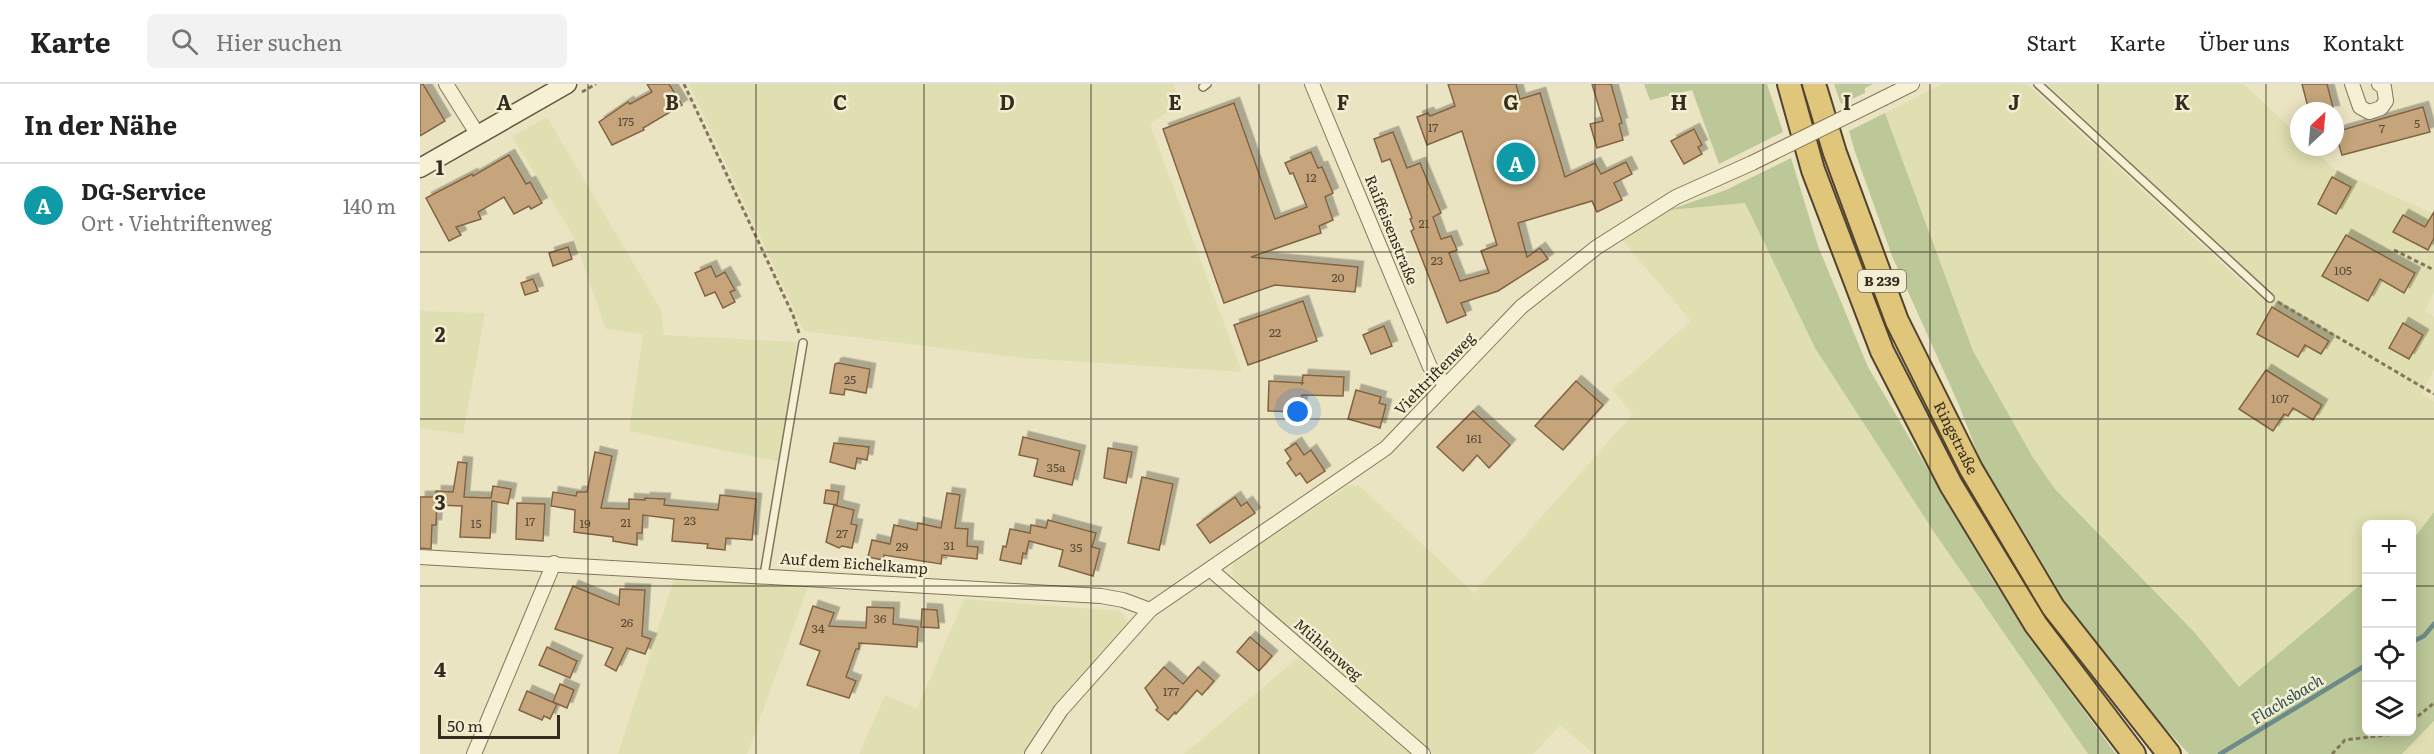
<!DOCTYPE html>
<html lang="de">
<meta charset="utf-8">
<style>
:root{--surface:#fff;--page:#f2f2f2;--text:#222;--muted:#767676;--line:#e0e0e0;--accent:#0b8043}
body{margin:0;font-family:Literata,serif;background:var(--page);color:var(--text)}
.controls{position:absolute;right:18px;bottom:18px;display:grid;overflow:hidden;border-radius:9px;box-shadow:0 3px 15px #0003}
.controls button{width:54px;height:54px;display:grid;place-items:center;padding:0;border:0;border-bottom:2px solid var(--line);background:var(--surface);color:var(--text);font:30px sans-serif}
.compass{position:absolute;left:1870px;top:18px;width:54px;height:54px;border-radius:50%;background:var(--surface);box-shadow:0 3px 15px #0003;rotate:26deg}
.scale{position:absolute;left:18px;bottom:15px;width:122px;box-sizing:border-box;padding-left:6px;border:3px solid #342c1e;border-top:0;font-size:16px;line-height:21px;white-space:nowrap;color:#342c1e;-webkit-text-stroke:4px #f3eed2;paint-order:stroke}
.you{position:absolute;left:878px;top:328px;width:21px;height:21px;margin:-15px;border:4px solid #fff;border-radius:50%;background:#1a73e8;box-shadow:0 0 0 9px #1a73e833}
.badge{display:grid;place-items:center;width:39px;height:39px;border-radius:50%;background:var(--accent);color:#fff;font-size:20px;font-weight:700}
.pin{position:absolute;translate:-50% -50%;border:3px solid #fff;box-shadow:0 2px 6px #0006}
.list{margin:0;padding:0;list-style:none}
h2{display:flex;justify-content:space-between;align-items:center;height:78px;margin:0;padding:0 24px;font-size:26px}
h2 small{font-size:20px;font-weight:400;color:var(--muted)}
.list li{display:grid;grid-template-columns:39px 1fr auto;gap:18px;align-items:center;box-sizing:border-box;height:84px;padding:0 24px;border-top:2px solid var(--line)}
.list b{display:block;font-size:22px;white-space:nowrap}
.list p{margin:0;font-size:20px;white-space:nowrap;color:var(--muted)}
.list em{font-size:20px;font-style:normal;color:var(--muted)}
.icon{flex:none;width:33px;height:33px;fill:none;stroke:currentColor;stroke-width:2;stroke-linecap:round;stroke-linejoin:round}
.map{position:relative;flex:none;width:2014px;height:670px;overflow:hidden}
header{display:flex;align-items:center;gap:36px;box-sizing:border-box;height:84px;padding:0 30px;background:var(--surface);border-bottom:2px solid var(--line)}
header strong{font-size:28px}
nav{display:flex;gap:33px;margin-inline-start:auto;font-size:21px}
.search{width:420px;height:54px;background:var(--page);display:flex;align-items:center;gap:15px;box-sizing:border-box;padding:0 21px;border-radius:9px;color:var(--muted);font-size:22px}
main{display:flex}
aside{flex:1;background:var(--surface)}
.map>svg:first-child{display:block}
.farmland{fill:#e0dfb1}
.green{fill:#bcc898}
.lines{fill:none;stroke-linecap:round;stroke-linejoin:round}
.stream{stroke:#6d8b88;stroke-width:4.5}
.building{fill:#c6a57b;stroke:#816443;stroke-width:1.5;filter:url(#shadow)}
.service-casing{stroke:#84765b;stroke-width:10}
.minor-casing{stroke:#84765b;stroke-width:16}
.secondary-casing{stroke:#65573e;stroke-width:21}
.trunk-casing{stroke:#52442f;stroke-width:26}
.path{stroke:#84765b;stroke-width:3;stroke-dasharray:4.5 3;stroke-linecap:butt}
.service{stroke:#f6f1d5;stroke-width:7}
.minor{stroke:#f6f1d5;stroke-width:14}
.secondary{stroke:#f6f1d5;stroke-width:18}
.trunk{stroke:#e0c67b;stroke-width:22}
.minor-bridge-casing{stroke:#84765b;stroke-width:16;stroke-linecap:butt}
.minor-bridge{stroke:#f6f1d5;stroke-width:14}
.grid{fill:none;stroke:#342c1e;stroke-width:1.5;stroke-opacity:0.55}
.labels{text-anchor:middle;stroke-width:5;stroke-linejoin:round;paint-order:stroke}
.number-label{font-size:12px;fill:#584a35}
.shield{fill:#f3eed2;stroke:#6d6654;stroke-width:1.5}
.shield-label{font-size:14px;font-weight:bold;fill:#342c1e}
.street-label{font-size:15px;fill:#342c1e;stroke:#f3eed2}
.water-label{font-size:16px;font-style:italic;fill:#2e5153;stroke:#f3eed2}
.grid-label{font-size:20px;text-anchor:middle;font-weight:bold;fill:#342c1e;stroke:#f3eed2;stroke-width:5;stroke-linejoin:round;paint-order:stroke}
</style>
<header>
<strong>Karte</strong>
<div class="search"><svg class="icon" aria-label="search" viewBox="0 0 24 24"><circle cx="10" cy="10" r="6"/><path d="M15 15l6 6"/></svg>Hier suchen</div>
<nav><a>Start</a><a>Karte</a><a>Über uns</a><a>Kontakt</a></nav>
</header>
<main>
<aside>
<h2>In der Nähe<small></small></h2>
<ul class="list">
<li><span class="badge" style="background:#0f9aa8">A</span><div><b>DG-Service</b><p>Ort · Viehtriftenweg</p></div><em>140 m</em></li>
</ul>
</aside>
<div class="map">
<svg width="2014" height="670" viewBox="0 0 2014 670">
<defs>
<filter id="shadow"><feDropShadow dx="5.5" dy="-5.5" stdDeviation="0" flood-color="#0004"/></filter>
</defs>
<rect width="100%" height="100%" fill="#ebe4c3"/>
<g class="farmland">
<polygon points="269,0 753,0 762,18 730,40 822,288 602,274 384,247"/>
<polygon points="1522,0 1607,0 1834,209 1847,206 1627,0 1824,0 1879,52 1879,63 1891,63 1914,85 2014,130 2014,209 2005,227 2014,233 2014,286 2002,310 2014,317 2014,428 1992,457 1992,440 1946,440 1946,496 1819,603 1776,550 1635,405 1612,372 1553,267 1465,29"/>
<polygon points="127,33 241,226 244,251 377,258 360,378 209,347 223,250 186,245 153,151 92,53"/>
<polygon points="1325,119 1395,264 1514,448 1668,670 1174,670 1140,641 1113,670 1013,670 812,499 813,476 930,401 940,402 1054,509 1213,330 1192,306 1271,237 1202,156 1249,126"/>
<polygon points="0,227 65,229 43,350 0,344"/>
<polygon points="254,495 388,503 327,670 198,670"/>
<polygon points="544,515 701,527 708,538 624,634 603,670 439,670 465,611 497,625"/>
<polygon points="879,573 991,670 764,670"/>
<polygon points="2014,637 2014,670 1982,670"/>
</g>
<g class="green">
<polygon points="1224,0 1347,0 1363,48 1299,80 1272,6 1230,16"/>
<polygon points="1414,0 1453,0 1445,4 1445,9 1421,20"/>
<polygon points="1465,29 1553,267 1612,372 1635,405 1776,550 1819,603 1946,496 1946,648 1992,648 1992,457 2014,428 2014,637 1982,670 1769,670 1736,634 1657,537 1559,373 1539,321 1472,172 1434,65 1429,47"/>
<polygon points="1371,74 1398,162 1448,283 1572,495 1630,581 1696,670 1668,670 1514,448 1395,264 1325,119 1249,126 1306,106"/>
</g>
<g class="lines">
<g class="stream">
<polyline points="1992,558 2004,552 2014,540"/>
<polyline points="1954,650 1955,648"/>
<polyline points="1800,670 1946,581"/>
</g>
</g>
<g class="building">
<polygon points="0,0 3,0 25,37 0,52"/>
<polygon points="227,0 249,0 262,21 223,44 224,46 192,61 179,38 208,18 210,20 232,8"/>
<polygon points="1028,0 1096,0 1100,15 1120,9 1145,93 1175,79 1181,90 1206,78 1212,90 1194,99 1202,116 1177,128 1172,117 1098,139 1107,173 1120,164 1128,175 1078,207 1041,219 1046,231 1027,239 991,147 994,145 990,135 992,134 970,75 962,78 954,55 973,48 987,84 1000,79 1021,129 1013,133 1021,155 1031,152 1037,166 1029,169 1040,197 1069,189 1061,167 1077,161 1042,47 1007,61 997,33 1008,29 1010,32 1035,22"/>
<polygon points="1172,0 1191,0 1202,39 1199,40 1203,56 1177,64 1170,40 1183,37"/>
<polygon points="1882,0 1907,0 1914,27 1889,27"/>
<polygon points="814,19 855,135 887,123 873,89 870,90 865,79 891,68 898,84 902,83 913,109 905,113 913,136 899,142 901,149 831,173 938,183 935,208 855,201 804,219 743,45"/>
<polygon points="2003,23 2010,48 1922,71 1915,48"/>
<polygon points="1274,45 1282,61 1278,63 1282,70 1264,80 1251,57"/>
<polygon points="89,71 106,100 110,98 122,119 111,125 109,122 94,130 84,113 58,128 61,135 36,143 41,151 29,157 6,114 52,90 53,92"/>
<polygon points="1912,93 1931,103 1916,130 1898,120"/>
<polygon points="2014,128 2014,154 2008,166 1973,148 1983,131 2005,143"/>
<polygon points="1926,151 1995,189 1984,209 1960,195 1948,217 1902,192"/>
<polygon points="148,163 152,175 133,182 129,169"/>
<polygon points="291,182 296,193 305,188 315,206 310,208 315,218 303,224 295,208 285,212 275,189"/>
<polygon points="113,195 118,207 105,211 101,199"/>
<polygon points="883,217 897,257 828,281 814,241"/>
<polygon points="1852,223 1909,257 1901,270 1885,261 1878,273 1837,250"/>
<polygon points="1983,239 2003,251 1989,275 1969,264"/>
<polygon points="964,242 972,262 951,270 943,251"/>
<polygon points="418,279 450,285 446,309 425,305 424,311 410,309 415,280"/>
<polygon points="1846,286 1902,321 1893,336 1873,324 1868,332 1864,330 1853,347 1819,325"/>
<polygon points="883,291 924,293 923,312 882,311 881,328 848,327 849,297 883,299 882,300"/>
<polygon points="1156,297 1183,321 1143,366 1115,342"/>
<polygon points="936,306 961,313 959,319 966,321 960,344 928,335"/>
<polygon points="1053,327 1090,361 1069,384 1057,371 1043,387 1017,363"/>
<polygon points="603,353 660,367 652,401 614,392 618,375 599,371"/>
<polygon points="414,359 449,363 447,376 437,374 435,385 410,378"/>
<polygon points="876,359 884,371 891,366 905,387 887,399 880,389 876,392 867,379 871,375 865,366"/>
<polygon points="688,364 712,368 706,399 684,394"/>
<polygon points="175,368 192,372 181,424 209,425 209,415 225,416 225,414 245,415 244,421 298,426 300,411 336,415 332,456 306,454 305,466 287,464 288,460 252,457 254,435 223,431 222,449 217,449 217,461 193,457 193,453 154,448 155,426 131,422 133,408 156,412 157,408 167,408"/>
<polygon points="38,378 47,379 44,413 71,414 73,402 91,405 88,420 72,417 70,454 40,453 42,422 17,421 16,441 12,441 11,465 0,464 0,413 16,413 16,407 33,408"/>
<polygon points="722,393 753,400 739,466 708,459"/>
<polygon points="406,406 419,408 417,421 404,419"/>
<polygon points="527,409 540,411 535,444 548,445 547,462 558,463 557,475 522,471 521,480 464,471 463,476 448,473 452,456 470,460 474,441 497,446 498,439 521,444"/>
<polygon points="815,413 821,422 827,418 835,429 790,459 777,441"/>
<polygon points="97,419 125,420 123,457 96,455"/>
<polygon points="414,421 434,426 431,440 437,441 432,464 422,462 419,464 406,458"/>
<polygon points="628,436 676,449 672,463 680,465 673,492 639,482 643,466 609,457 606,470 603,469 601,480 580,476 583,462 586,463 590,445 610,449 611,441 626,444"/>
<polygon points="153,502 199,521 200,505 225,506 222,552 231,555 225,570 207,564 196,587 185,581 193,564 135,545"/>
<polygon points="393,522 414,529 409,542 446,544 447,523 474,524 473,540 498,543 497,563 439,559 439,565 436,565 426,593 436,597 429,614 387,601 400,567 380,560"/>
<polygon points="502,525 517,526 519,544 501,543"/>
<polygon points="830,553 852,572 839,587 817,568"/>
<polygon points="127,563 157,577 150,594 119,581"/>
<polygon points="744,583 763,600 778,583 794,597 782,611 777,606 756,630 755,628 748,636 736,626 738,624 725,604"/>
<polygon points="140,600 154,606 147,624 133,618"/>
<polygon points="107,607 137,620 130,635 124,632 122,636 99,626"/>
</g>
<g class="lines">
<g class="service-casing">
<g id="service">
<polyline points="1618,0 1850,214"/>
<polyline points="783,3 787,0"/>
<polyline points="344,491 383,259"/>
</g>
</g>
<g class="minor-casing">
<g id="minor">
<polyline points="26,0 58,51"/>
<polyline points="892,0 1010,283 1026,301"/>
<polyline points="1932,0 1940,23 1949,28 1961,24 1966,17 1964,3 1959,0"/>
<polyline points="1464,14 1492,0"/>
<polyline points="0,473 681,512 703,516 730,526"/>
<polyline points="791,486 1003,670"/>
<polyline points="54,670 134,479"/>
<polyline points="612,670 641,626 730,526 966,364 1101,223 1177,163 1256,113 1332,79"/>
</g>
</g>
<g class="secondary-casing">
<polyline id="secondary" points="0,84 147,0"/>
</g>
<g class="trunk-casing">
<g id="trunk">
<polyline points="1369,0 1393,86 1462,267 1531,401 1616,541 1714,670"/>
<path id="s1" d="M 1394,0 L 1415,69 L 1477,237 L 1551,385 L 1633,523 L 1749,670"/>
</g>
</g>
<g class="path">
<polyline points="264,0 373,231 379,249"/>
<polyline points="162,8 176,0"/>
<polyline points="1974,166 2014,186"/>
<polyline points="1858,218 2014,310"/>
<polyline points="1992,637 2014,619"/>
<polyline points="1912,670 1925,656 1974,650 1977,648"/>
</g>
<use href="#service" class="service"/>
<use href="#minor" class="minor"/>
<use href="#secondary" class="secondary"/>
<use href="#trunk" class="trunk"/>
<g class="minor-bridge-casing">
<polyline id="minor-bridge" points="1332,79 1464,14"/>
</g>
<use href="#minor-bridge" class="minor-bridge"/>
</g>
<path class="grid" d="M 168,0 L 168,670M 336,0 L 336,670M 504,0 L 504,670M 671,0 L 671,670M 839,0 L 839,670M 1007,0 L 1007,670M 1175,0 L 1175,670M 1343,0 L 1343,670M 1510,0 L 1510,670M 1678,0 L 1678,670M 1846,0 L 1846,670M 0,168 L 2014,168M 0,335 L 2014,335M 0,502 L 1946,502M 1992,502 L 2014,502"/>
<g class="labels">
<g class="number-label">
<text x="206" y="42">175</text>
<text x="1997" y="44">5</text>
<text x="1013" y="48">17</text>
<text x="1962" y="49">7</text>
<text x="891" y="98">12</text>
<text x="1004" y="144">21</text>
<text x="1017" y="181">23</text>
<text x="1923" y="191">105</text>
<text x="918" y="198">20</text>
<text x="855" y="253">22</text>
<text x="430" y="300">25</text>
<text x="1860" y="319">107</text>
<text x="1054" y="359">161</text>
<text x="636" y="388">35a</text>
<text x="270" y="441">23</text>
<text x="110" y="442">17</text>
<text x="206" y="443">21</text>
<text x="56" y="444">15</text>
<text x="165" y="444">19</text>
<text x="422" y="454">27</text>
<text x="529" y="466">31</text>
<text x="482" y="467">29</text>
<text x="656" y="468">35</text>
<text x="460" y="539">36</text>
<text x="207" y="543">26</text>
<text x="398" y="549">34</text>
<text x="751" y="612">177</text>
</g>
<rect class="shield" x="1438" y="186" width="48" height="22" rx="4.5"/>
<g class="shield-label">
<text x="1462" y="202">B 239</text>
</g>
<g class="street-label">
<text transform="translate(971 146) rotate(68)" y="5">Raiffeisenstraße</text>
<text transform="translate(1015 290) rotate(-46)" y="5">Viehtriftenweg</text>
<text dy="5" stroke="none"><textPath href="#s1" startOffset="382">Ringstraße</textPath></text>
<text transform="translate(434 480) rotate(4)" y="5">Auf dem Eichelkamp</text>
<text transform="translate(908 566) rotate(41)" y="5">Mühlenweg</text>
</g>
<g class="water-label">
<text transform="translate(1867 615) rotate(-31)" y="6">Flachsbach</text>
</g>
</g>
<g class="grid-label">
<text x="84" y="26">A</text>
<text x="252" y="26">B</text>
<text x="420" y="26">C</text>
<text x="587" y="26">D</text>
<text x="755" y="26">E</text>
<text x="923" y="26">F</text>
<text x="1091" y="26">G</text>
<text x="1259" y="26">H</text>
<text x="1427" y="26">I</text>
<text x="1594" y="26">J</text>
<text x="1762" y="26">K</text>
<text x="20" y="91">1</text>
<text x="20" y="258">2</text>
<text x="20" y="426">3</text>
<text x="20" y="593">4</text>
</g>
</svg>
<div class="controls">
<button>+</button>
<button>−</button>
<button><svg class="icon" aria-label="locate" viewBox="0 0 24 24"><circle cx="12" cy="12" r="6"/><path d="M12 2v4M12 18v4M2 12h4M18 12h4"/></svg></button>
<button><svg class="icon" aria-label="layers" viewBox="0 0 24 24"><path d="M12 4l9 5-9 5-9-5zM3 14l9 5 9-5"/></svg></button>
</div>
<svg class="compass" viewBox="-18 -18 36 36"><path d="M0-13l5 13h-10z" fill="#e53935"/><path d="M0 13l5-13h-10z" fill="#767676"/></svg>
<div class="scale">50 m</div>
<div class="you"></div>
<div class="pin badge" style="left:1096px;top:78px;background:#0f9aa8">A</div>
</div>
</main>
